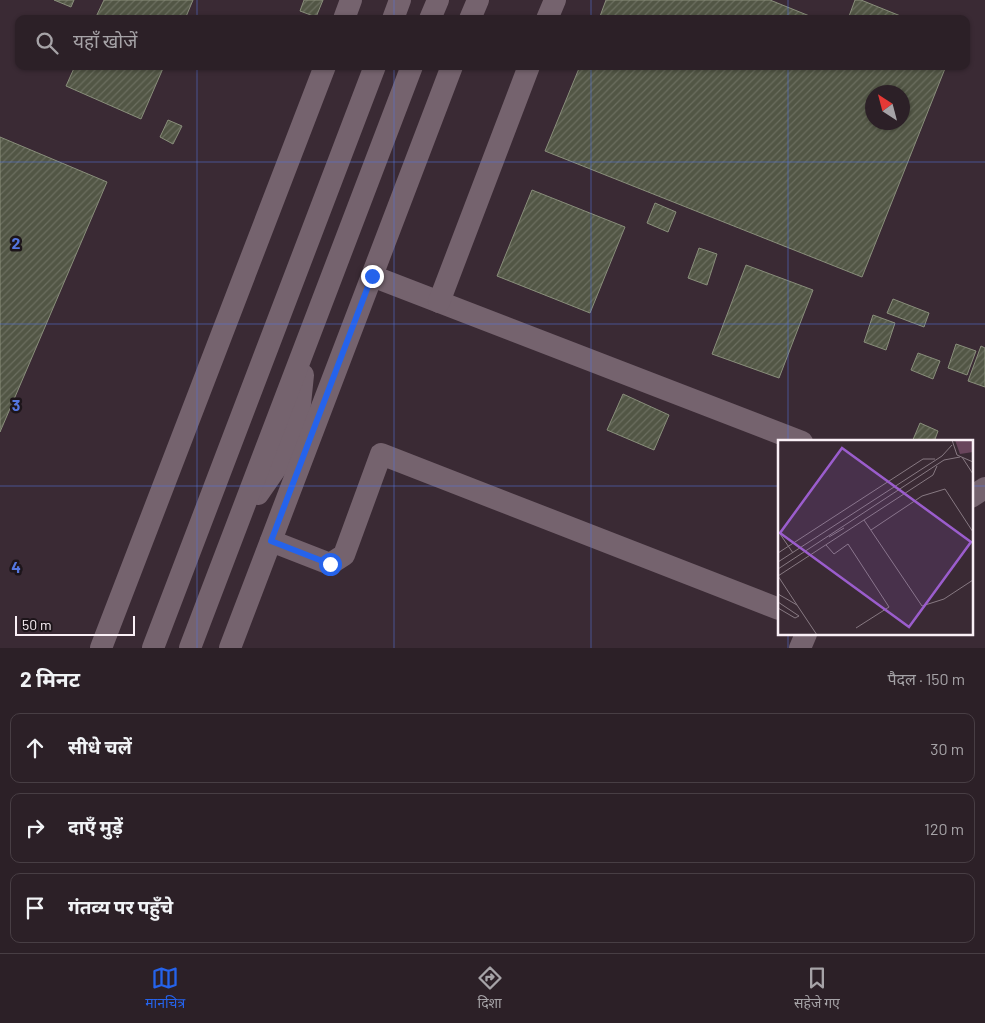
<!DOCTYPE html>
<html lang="hi">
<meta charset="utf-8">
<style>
:root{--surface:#2c2027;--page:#34282f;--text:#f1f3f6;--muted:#a6a3a7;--line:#483e44;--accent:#2563eb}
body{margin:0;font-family:Barlow,"Noto Sans Devanagari",sans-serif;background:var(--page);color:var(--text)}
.compass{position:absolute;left:865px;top:85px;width:45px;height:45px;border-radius:50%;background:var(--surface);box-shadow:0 1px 4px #0004;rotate:324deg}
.scale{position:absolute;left:15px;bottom:12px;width:120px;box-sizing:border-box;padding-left:5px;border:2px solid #faf0f6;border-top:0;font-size:14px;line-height:18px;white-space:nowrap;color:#faf0f6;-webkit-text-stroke:4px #1d151a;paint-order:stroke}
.stop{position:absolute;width:15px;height:15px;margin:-11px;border:4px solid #2563eb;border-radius:50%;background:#fff}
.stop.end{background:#2563eb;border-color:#fff;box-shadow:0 1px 5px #0008}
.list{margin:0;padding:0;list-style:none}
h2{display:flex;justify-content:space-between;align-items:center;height:65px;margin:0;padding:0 20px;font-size:21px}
h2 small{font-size:16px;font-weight:400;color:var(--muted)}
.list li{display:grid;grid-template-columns:32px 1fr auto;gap:15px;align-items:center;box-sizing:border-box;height:70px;margin:0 10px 10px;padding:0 10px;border:1px solid var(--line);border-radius:10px}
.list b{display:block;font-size:19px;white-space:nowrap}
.list em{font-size:16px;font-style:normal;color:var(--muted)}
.icon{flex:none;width:28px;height:28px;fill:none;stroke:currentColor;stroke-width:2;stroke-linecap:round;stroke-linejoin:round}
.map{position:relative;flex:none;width:985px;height:648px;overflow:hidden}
.search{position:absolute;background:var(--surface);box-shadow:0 1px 4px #0004;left:15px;right:15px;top:15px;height:55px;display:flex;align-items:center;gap:12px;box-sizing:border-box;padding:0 18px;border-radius:10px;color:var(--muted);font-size:19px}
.sheet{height:305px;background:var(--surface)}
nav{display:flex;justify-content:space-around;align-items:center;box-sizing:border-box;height:70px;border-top:1px solid var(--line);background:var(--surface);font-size:14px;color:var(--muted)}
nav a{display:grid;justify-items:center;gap:2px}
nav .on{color:var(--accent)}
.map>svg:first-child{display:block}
.building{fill:url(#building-hatch);stroke:#898e7b;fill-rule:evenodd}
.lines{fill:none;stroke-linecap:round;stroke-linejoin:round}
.minor{stroke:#75636e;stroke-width:22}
.route{stroke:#2563eb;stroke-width:6}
.grid{fill:none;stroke:#5476e0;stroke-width:1;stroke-opacity:0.55}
.inset-road{fill:none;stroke:#877982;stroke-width:1}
.view{fill:#9b5dcd;fill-opacity:0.15;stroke:#9b5dcd;stroke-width:2.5}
.inset-edge{fill:none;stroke:#faf0f6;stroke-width:2.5}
.grid-label{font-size:16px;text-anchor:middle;font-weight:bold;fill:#5476e0;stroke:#1d151a;stroke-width:5;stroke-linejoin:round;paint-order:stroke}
</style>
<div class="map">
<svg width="985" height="648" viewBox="0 0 985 648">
<defs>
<pattern id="building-hatch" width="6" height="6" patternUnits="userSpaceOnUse" patternTransform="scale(1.25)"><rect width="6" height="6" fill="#525645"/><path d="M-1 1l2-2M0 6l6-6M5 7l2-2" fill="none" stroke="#6c6f60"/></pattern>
</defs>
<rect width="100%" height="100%" fill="#3a2a34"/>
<g class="building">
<polygon points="54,0 74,0 71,7"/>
<polygon points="104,0 193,0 185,19 95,19"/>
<polygon points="304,0 323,0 316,17 300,11"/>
<polygon points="606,0 770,0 817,19 599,19"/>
<polygon points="855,0 861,0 908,19 848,19"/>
<polygon points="75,66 164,66 141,119 66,86"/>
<path d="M 580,66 L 946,66 L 862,277 L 545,151 ZM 872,92 L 902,92 L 902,122 L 872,122 Z"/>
<polygon points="168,120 182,126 173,144 160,137"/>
<polygon points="0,137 107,182 0,432"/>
<polygon points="532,190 625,227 590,313 497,276"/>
<polygon points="655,203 676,212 668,232 647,223"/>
<polygon points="699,248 717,254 707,285 688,278"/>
<polygon points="746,265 813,290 779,378 712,354"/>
<polygon points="893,299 929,313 924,327 887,313"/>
<polygon points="873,315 895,323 886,350 864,342"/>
<polygon points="956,344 976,351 967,375 948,368"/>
<polygon points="981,346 985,348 985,387 968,381"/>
<polygon points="918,353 940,361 933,379 911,370"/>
<polygon points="623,394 669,415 654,450 607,430"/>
<polygon points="920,423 938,431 934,442 912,442"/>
</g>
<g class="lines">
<g class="minor">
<polyline points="344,19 351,0"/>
<polyline points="393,19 400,0"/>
<polyline points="430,19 438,0"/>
<polyline points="470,19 478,0"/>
<polyline points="547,19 555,0"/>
<polyline points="372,276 802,442"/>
<polyline points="439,302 529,66"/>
<polyline points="258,494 283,458 299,414 303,375"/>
<polyline points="971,497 985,488"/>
<polyline points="271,541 330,564 344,555 381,454 779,609"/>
<polyline points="101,648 325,66"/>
<polyline points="153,648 375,66"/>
<polyline points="190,648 412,66"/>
<polyline points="230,648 452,66"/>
<polyline points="800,648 806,634"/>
</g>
</g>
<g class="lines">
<polyline class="route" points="330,564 271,541 372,276"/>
</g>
<path class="grid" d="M 197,0 L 197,19M 394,0 L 394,19M 591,0 L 591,19M 788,0 L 788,19M 197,66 L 197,648M 394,66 L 394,648M 591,66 L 591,648M 788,66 L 788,442M 0,162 L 985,162M 0,324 L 985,324M 0,486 L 779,486M 971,486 L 985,486M 788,634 L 788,648"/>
<g transform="translate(778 440)">
<rect width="195" height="195" fill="#3a2a34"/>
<path d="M 177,0 L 195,0 L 195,12 L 182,14 Z" fill="#69455c"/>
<path class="inset-road" d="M 174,0 L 179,15 L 195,22M 184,17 L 195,34M 86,80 L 144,166 L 166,159 L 195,140M 93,90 L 144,56 L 167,49 L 195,92M 0,91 L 15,113M 51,97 L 66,88M 48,105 L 56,114 L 70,104 L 111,167 L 78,188M 0,113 L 145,19 L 157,19M 0,122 L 164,16 L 174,5M 0,129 L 166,20 L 182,17M 0,136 L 155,35 L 159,26M 0,154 L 19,165 L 0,136M 0,162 L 21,176 L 17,178 L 0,168M 19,165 L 39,195"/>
<path class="view" d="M 64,8 L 193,102 L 131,187 L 2,93 Z"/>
<rect width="195" height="195" class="inset-edge"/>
</g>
<g class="grid-label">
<text x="16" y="249">2</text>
<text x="16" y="411">3</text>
<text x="16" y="573">4</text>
</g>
</svg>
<svg class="compass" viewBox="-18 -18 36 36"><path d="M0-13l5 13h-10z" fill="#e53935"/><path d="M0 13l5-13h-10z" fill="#a6a3a7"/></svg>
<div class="scale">50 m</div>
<div class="stop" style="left:330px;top:564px"></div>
<div class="stop end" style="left:372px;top:276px"></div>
<div class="search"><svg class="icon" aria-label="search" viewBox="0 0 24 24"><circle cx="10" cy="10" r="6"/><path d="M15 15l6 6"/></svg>यहाँ खोजें</div>
</div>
<section class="sheet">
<h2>2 मिनट<small>पैदल · 150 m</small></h2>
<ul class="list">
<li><svg class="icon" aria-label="ahead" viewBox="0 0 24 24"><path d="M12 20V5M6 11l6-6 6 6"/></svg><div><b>सीधे चलें</b></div><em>30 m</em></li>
<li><svg class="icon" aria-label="right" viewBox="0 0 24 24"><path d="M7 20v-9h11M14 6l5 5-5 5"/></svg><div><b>दाएँ मुड़ें</b></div><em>120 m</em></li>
<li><svg class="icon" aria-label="arrive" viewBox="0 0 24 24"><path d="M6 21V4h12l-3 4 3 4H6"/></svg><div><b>गंतव्य पर पहुँचे</b></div></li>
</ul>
</section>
<nav>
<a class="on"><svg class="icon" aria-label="map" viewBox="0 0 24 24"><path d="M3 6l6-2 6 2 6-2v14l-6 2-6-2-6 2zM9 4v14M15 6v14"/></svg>मानचित्र</a>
<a><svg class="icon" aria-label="directions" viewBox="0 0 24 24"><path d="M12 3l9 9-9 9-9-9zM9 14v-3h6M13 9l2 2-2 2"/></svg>दिशा</a>
<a><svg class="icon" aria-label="saved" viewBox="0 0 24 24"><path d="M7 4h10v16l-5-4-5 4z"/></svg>सहेजे गए</a>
</nav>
